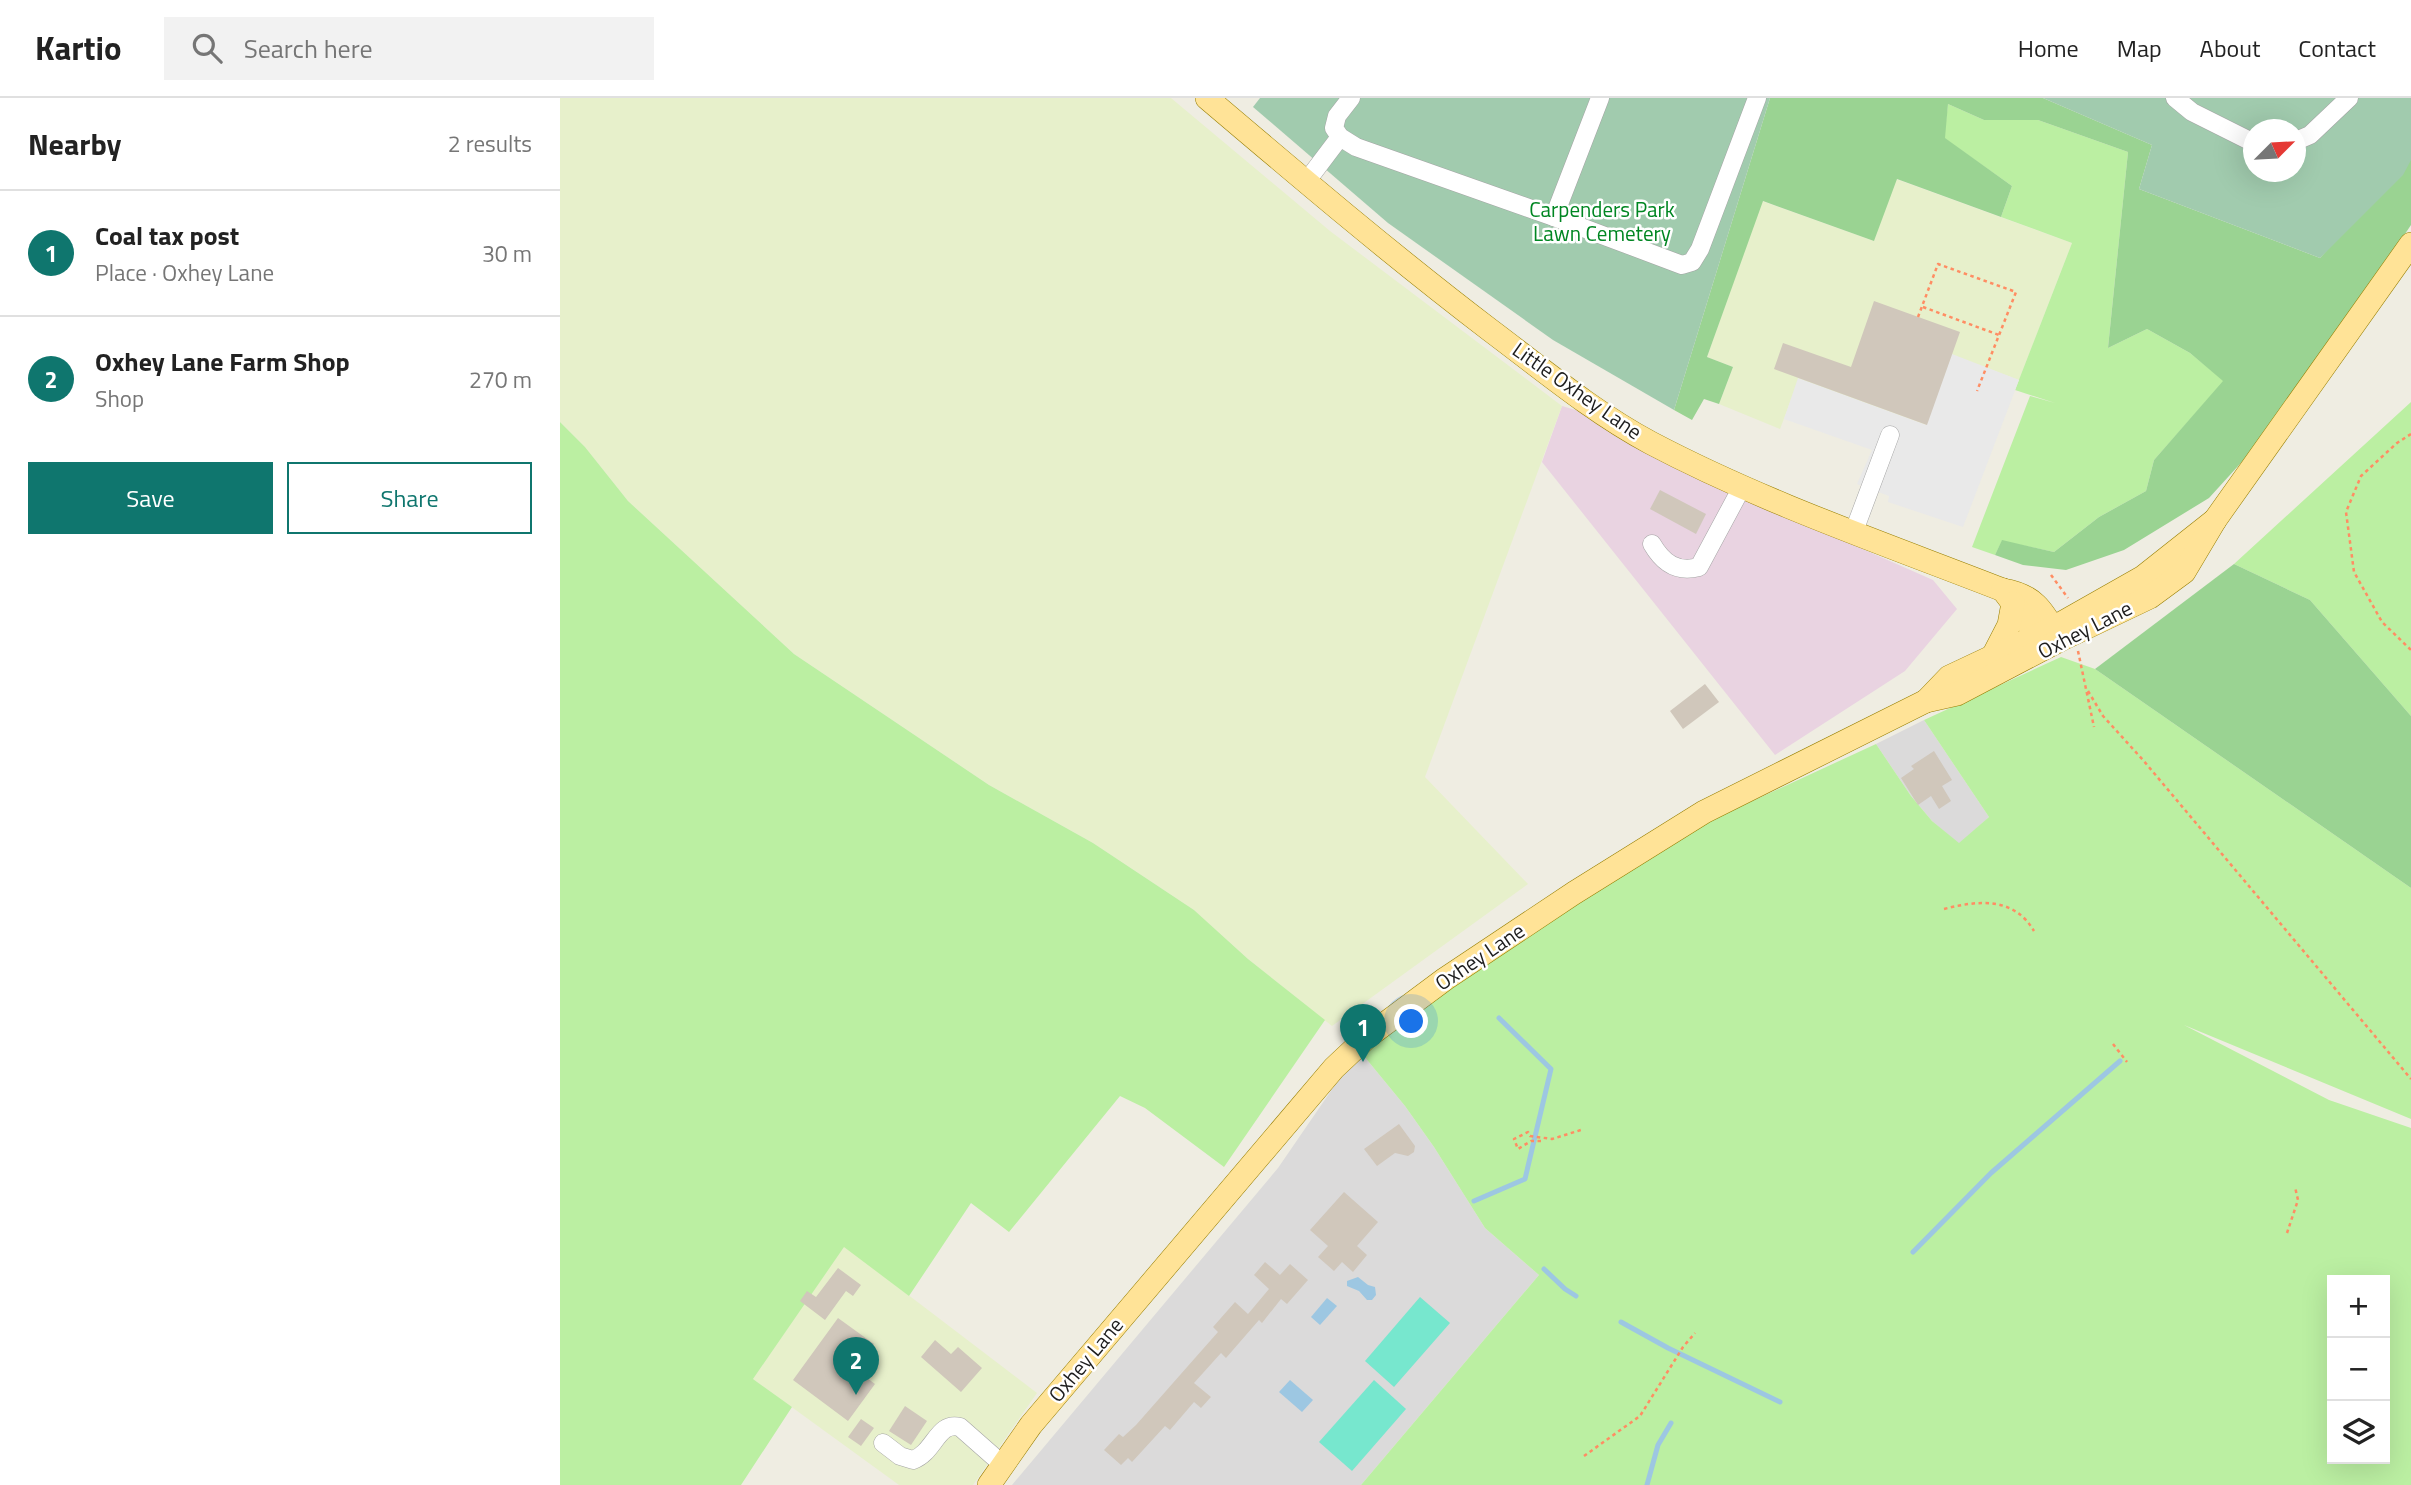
<!DOCTYPE html>
<meta charset="utf-8">
<style>
:root{--surface:#fff;--page:#f2f2f2;--text:#222;--muted:#767676;--line:#e0e0e0;--accent:#0f766e}
body{margin:0;font-family:"Titillium Web",sans-serif;background:var(--page);color:var(--text)}
.controls{position:absolute;right:21px;bottom:21px;display:grid;overflow:hidden;border-radius:0px;box-shadow:0 7px 28px #0002}
.controls button{width:63px;height:63px;display:grid;place-items:center;padding:0;border:0;border-bottom:2px solid var(--line);background:var(--surface);color:var(--text);font:35px sans-serif}
.compass{position:absolute;left:1683px;top:21px;width:63px;height:63px;border-radius:50%;background:var(--surface);box-shadow:0 7px 28px #0002;rotate:66deg}
.you{position:absolute;left:852px;top:924px;width:24px;height:24px;margin:-18px;border:5px solid #fff;border-radius:50%;background:#1a73e8;box-shadow:0 0 0 10px #1a73e833}
.badge{display:grid;place-items:center;width:46px;height:46px;border-radius:50%;background:var(--accent);color:#fff;font-size:23px;font-weight:700}
.pin{position:absolute;translate:-50% -58px;filter:drop-shadow(0 2px 4px #0008)}
.pin::after{content:'';position:absolute;top:37px;width:24px;height:21px;background:inherit;clip-path:polygon(0 0,100% 0,50% 100%)}
.list{margin:0;padding:0;list-style:none}
h2{display:flex;justify-content:space-between;align-items:center;height:91px;margin:0;padding:0 28px;font-size:30px}
h2 small{font-size:23px;font-weight:400;color:var(--muted)}
.list li{display:grid;grid-template-columns:46px 1fr auto;gap:21px;align-items:center;box-sizing:border-box;height:126px;padding:0 28px;border-top:2px solid var(--line)}
.list b{display:block;font-size:26px;white-space:nowrap}
.list p{margin:0;font-size:23px;white-space:nowrap;color:var(--muted)}
.list em{font-size:23px;font-style:normal;color:var(--muted)}
.actions{display:flex;gap:14px;padding:21px 28px}
.actions a{flex:1;padding:16px 0;border:2px solid var(--accent);border-radius:0px;text-align:center;font-size:24px;color:var(--accent)}
.actions .main{background:var(--accent);color:#fff}
.icon{flex:none;width:38px;height:38px;fill:none;stroke:currentColor;stroke-width:2;stroke-linecap:round;stroke-linejoin:round}
.map{position:relative;flex:none;width:1851px;height:1387px;overflow:hidden}
header{display:flex;align-items:center;gap:42px;box-sizing:border-box;height:98px;padding:0 35px;background:var(--surface);border-bottom:2px solid var(--line)}
header strong{font-size:33px}
nav{display:flex;gap:38px;margin-inline-start:auto;font-size:24px}
.search{width:490px;height:63px;background:var(--page);display:flex;align-items:center;gap:18px;box-sizing:border-box;padding:0 24px;border-radius:0px;color:var(--muted);font-size:26px}
main{display:flex}
aside{flex:1;background:var(--surface)}
.map>svg:first-child{display:block}
.residential{fill:#dbdada}
.industrial{fill:#e9d3e1}
.farmland{fill:#e7f0cb}
.grass{fill:#bbefa2;fill-rule:evenodd}
.forest{fill:#9ad392}
.cemetery{fill:#a1cbae;fill-rule:evenodd}
.pitch{fill:#77e7ce}
.parking{fill:#e9e9e9}
.water{fill:#9dc7e2}
.lines{fill:none;stroke-linecap:round;stroke-linejoin:round}
.stream{stroke:#9dc7e2;stroke-width:5}
.building{fill:#d0c7bb}
.minor-casing{stroke:#a4a4a4;stroke-width:19}
.major-casing{stroke:#967e00;stroke-width:24}
.path{stroke:#ff8d63;stroke-width:2.5;stroke-dasharray:3.5 3.5;stroke-linecap:butt}
.minor{stroke:#fff;stroke-width:18}
.major{stroke:#ffe397;stroke-width:23}
.labels{text-anchor:middle;stroke-width:5;stroke-linejoin:round;paint-order:stroke}
.park-label{font-size:21px;fill:#008622;stroke:#fff}
.street-label{font-size:21px;fill:#1d1d1d;stroke:#fff}
</style>
<header>
<strong>Kartio</strong>
<div class="search"><svg class="icon" aria-label="search" viewBox="0 0 24 24"><circle cx="10" cy="10" r="6"/><path d="M15 15l6 6"/></svg>Search here</div>
<nav><a>Home</a><a>Map</a><a>About</a><a>Contact</a></nav>
</header>
<main>
<aside>
<h2>Nearby<small>2 results</small></h2>
<ul class="list">
<li><span class="badge">1</span><div><b>Coal tax post</b><p>Place · Oxhey Lane</p></div><em>30 m</em></li>
<li><span class="badge">2</span><div><b>Oxhey Lane Farm Shop</b><p>Shop</p></div><em>270 m</em></li>
</ul>
<div class="actions"><a class="main">Save</a><a>Share</a></div>
</aside>
<div class="map">
<svg width="1851" height="1387" viewBox="0 0 1851 1387">
<rect width="100%" height="100%" fill="#efede2"/>
<g class="residential">
<polygon points="1364,622 1429,719 1399,746 1372,723 1351,698 1316,646"/>
<polygon points="799,952 845,1008 874,1049 925,1130 979,1177 801,1387 452,1387 718,1070"/>
</g>
<polygon class="industrial" points="1002,308 1026,315 1178,396 1373,482 1397,511 1345,573 1215,657 982,364"/>
<g class="farmland">
<polygon points="0,0 611,0 770,133 1002,308 865,679 968,786 772,928 688,861 634,812 533,745 429,687 234,556 68,403 25,349 0,324"/>
<polygon points="1336,81 1512,145 1459,282 1392,257 1367,327 1239,281 1220,331 1159,306 1173,269 1147,259 1202,103 1314,143"/>
<polygon points="284,1148 477,1295 413,1387 339,1387 193,1281"/>
</g>
<g class="grass">
<polygon points="1388,6 1424,22 1478,22 1568,54 1548,250 1587,231 1630,255 1664,283 1594,362 1586,393 1539,419 1494,454 1442,443 1435,457 1412,449 1470,298 1495,305 1455,292 1512,145 1441,119 1452,88 1384,40"/>
<polygon points="1851,304 1851,618 1750,502 1674,466"/>
<polygon points="0,324 25,349 68,403 234,556 429,687 533,745 634,812 688,861 765,922 664,1069 585,1010 560,998 449,1134 411,1105 349,1198 284,1149 193,1281 232,1309 181,1387 0,1387"/>
<path d="M 1501,559 L 1535,571 L 1851,790 L 1851,1021 L 1624,927 L 1769,1002 L 1851,1030 L 1851,1387 L 801,1387 L 979,1177 L 925,1130 L 874,1049 L 845,1008 L 799,952 L 1108,742 L 1316,646 L 1351,698 L 1372,723 L 1399,745 L 1429,719 L 1364,622 ZM 1772,1182 L 1825,1182 L 1825,1361 L 1772,1361 Z"/>
</g>
<g class="forest">
<polygon points="1210,0 1483,0 1592,47 1579,91 1760,160 1851,58 1851,127 1768,250 1689,356 1649,400 1564,452 1506,472 1463,467 1435,457 1442,442 1494,454 1539,419 1586,393 1594,362 1663,283 1630,255 1587,231 1548,250 1568,54 1478,22 1424,22 1388,6 1385,40 1452,88 1441,119 1337,81 1314,143 1203,103 1147,259 1173,269 1159,306 1144,301 1132,322 1114,312"/>
<polygon points="1674,466 1750,502 1851,618 1851,790 1535,571"/>
</g>
<g class="cemetery">
<polygon points="700,0 1210,0 1114,312 993,242 828,125 693,9"/>
<path d="M 1483,0 L 1851,0 L 1851,62 L 1843,77 L 1760,160 L 1579,91 L 1592,47 ZM 1694,32 L 1736,32 L 1736,74 L 1694,74 Z"/>
</g>
<g class="pitch">
<polygon points="860,1199 890,1225 834,1289 805,1263"/>
<polygon points="814,1282 846,1311 792,1373 759,1344"/>
</g>
<polygon class="parking" points="1392,256 1459,282 1403,429 1328,404 1329,398 1297,386 1312,352 1224,321 1238,280 1366,327"/>
<g class="water">
<polygon points="798,1179 808,1187 815,1189 816,1197 812,1202 807,1202 799,1193 787,1188 787,1183"/>
<polygon points="767,1200 777,1208 760,1227 751,1219"/>
<polygon points="730,1282 753,1302 742,1314 719,1294"/>
</g>
<g class="lines">
<g class="stream">
<polyline points="914,1103 965,1081 991,971 939,920"/>
<polyline points="1353,1154 1431,1075 1560,963"/>
<polyline points="984,1171 1005,1191 1016,1198"/>
<polyline points="1061,1224 1108,1250 1220,1304"/>
<polyline points="1087,1387 1098,1347 1111,1325"/>
</g>
</g>
<g class="building">
<polygon points="1314,203 1400,234 1367,327 1214,271 1223,245 1291,269"/>
<polygon points="1100,392 1146,416 1136,436 1090,411"/>
<polygon points="1145,586 1159,604 1123,631 1110,613"/>
<polygon points="1374,653 1392,682 1382,688 1391,703 1379,711 1371,698 1358,707 1341,680 1354,671 1351,668"/>
<polygon points="839,1026 855,1048 854,1054 848,1058 835,1055 817,1068 804,1051"/>
<polygon points="784,1094 818,1124 797,1148 807,1157 793,1174 782,1164 774,1173 758,1159 768,1148 750,1132"/>
<polygon points="705,1164 720,1177 730,1166 748,1182 727,1206 721,1201 702,1225 699,1222 666,1260 661,1255 634,1285 651,1299 641,1310 634,1304 610,1332 605,1328 572,1364 568,1360 561,1367 544,1352 559,1336 563,1339 576,1327 635,1260 658,1234 653,1229 675,1204 688,1216 709,1191 694,1177"/>
<polygon points="278,1170 301,1187 293,1198 286,1193 265,1222 240,1203 247,1193 256,1199"/>
<polygon points="278,1220 314,1246 295,1271 315,1286 288,1323 233,1282"/>
<polygon points="375,1242 391,1256 398,1249 422,1270 401,1294 361,1259"/>
<polygon points="345,1308 367,1323 351,1347 329,1333"/>
<polygon points="301,1321 314,1330 301,1348 288,1339"/>
</g>
<g class="lines">
<g class="minor-casing">
<g id="minor">
<polyline points="791,0 777,18 774,30 780,39 796,49 994,119 1040,0"/>
<polyline points="1615,0 1632,14 1694,45"/>
<polyline points="1736,43 1750,37 1789,0"/>
<polyline points="746,84 780,39"/>
<polyline points="994,119 1122,167 1132,164 1140,151 1197,0"/>
<polyline points="1294,433 1330,337"/>
<path d="M 1092,446 C 1103,465 1117,475 1139,469 L 1182,389"/>
<path d="M 323,1345 L 340,1358 L 353,1362 C 375,1354 377,1323 400,1329 L 442,1366"/>
</g>
</g>
<g class="major-casing">
<g id="major">
<path d="M 647,0 C 740,79 833,158 930,232 C 982,271 1033,314 1091,345 C 1203,404 1325,446 1443,492 C 1476,497 1484,515 1500,542"/>
<polyline points="1443,492 1485,548"/>
<polyline points="1433,558 1449,527 1453,505"/>
<polyline points="1366,603 1389,579 1493,530 1583,479 1655,422 1851,146"/>
<polyline points="429,1387 471,1327 774,970 807,939 885,881 1014,795 1144,714 1366,603 1397,596 1500,542 1590,499 1624,474 1655,422"/>
</g>
</g>
<g class="path">
<polyline points="1363,209 1439,237"/>
<polyline points="1358,219 1378,166 1456,194 1417,293"/>
<polyline points="1851,336 1837,345 1801,378 1786,414 1794,474 1822,524 1851,552"/>
<polyline points="1491,477 1508,500"/>
<polyline points="1518,553 1534,629"/>
<polyline points="1528,593 1543,618 1583,662 1851,981"/>
<path d="M 1384,811 C 1419,802 1454,799 1474,833"/>
<polyline points="1553,946 1567,964"/>
<polyline points="981,1043 971,1043 958,1051 954,1041 968,1034 970,1038 992,1041 1021,1032"/>
<polyline points="1727,1135 1738,1102 1735,1089"/>
<polyline points="1024,1358 1080,1318 1123,1249 1135,1235"/>
</g>
<use href="#minor" class="minor"/>
<use href="#major" class="major"/>
</g>
<g class="labels">
<g class="park-label">
<text x="1042" y="119">Carpenders Park<tspan x="1042" dy="24">Lawn Cemetery</tspan></text>
</g>
<g class="street-label">
<text transform="translate(1017 293) rotate(35)" y="7">Little Oxhey Lane</text>
<text transform="translate(1525 532) rotate(-27)" y="7">Oxhey Lane</text>
<text transform="translate(920 859) rotate(-34)" y="7">Oxhey Lane</text>
<text transform="translate(526 1262) rotate(-50)" y="7">Oxhey Lane</text>
</g>
</g>
</svg>
<div class="controls">
<button>+</button>
<button>−</button>
<button><svg class="icon" aria-label="layers" viewBox="0 0 24 24"><path d="M12 4l9 5-9 5-9-5zM3 14l9 5 9-5"/></svg></button>
</div>
<svg class="compass" viewBox="-18 -18 36 36"><path d="M0-13l5 13h-10z" fill="#e53935"/><path d="M0 13l5-13h-10z" fill="#767676"/></svg>
<div class="you"></div>
<div class="pin badge" style="left:803px;top:964px">1</div>
<div class="pin badge" style="left:296px;top:1297px">2</div>
</div>
</main>
